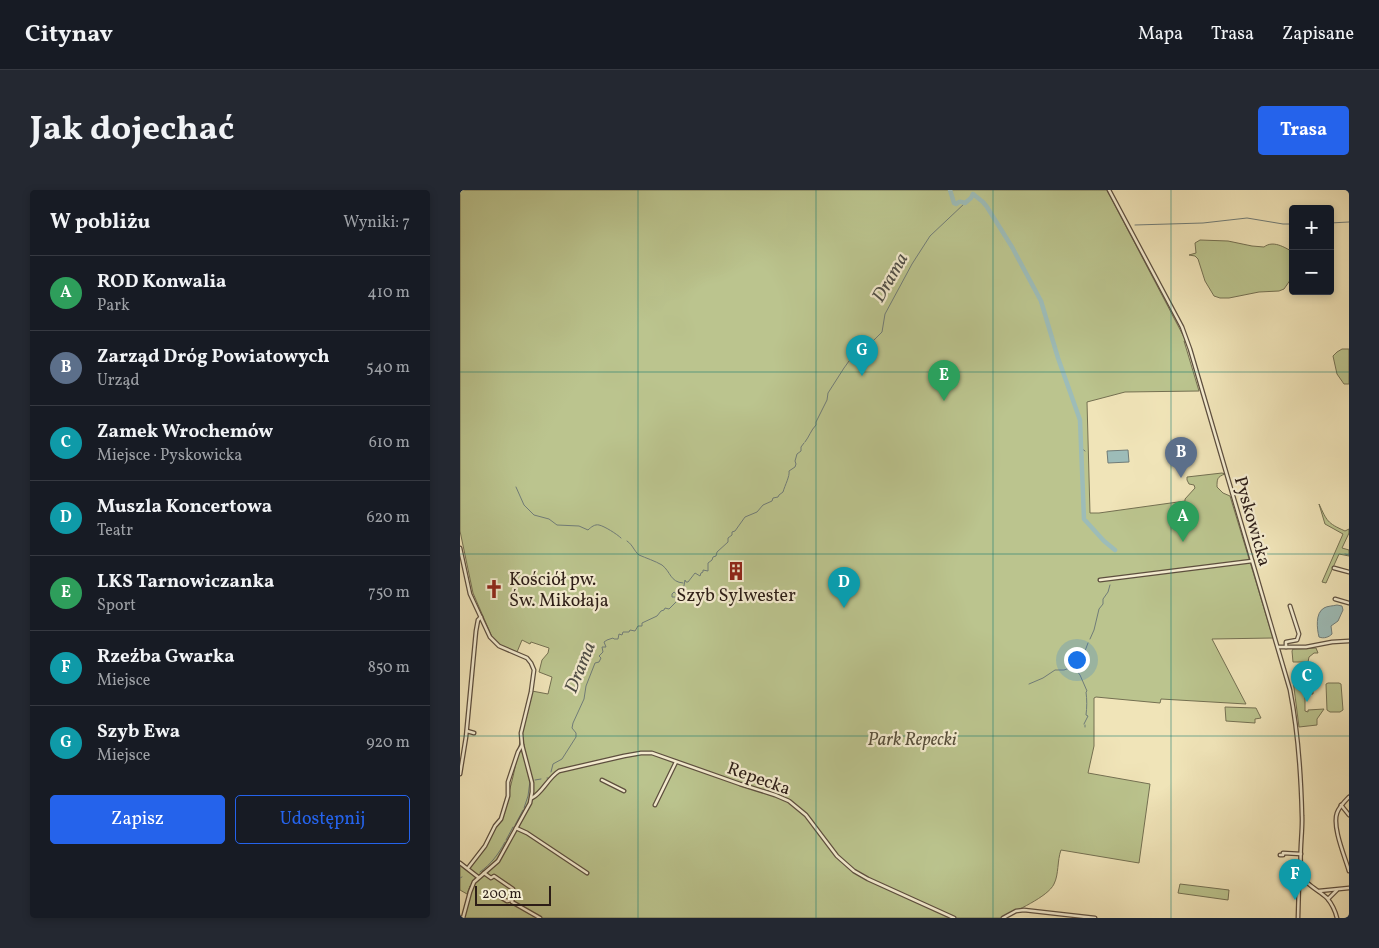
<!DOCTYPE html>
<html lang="pl">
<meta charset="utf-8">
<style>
:root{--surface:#171b24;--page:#242831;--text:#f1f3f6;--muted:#9ea1a6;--line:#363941;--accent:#2563eb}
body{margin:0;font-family:Vollkorn,serif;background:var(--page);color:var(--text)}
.controls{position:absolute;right:15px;top:15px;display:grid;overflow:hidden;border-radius:5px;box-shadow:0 2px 8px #0003}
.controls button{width:45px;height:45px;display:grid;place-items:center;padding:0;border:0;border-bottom:1px solid var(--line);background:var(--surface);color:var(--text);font:25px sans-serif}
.scale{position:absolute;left:15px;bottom:12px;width:76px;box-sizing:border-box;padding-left:5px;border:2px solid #2c1d17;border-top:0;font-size:14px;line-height:18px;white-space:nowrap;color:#2c1d17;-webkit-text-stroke:4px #f5edd1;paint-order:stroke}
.you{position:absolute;left:616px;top:469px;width:18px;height:18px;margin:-12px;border:4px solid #fff;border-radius:50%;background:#1a73e8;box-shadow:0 0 0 8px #1a73e833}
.badge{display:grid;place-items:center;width:32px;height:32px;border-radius:50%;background:var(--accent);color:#fff;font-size:16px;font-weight:700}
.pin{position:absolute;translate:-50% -41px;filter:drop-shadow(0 1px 2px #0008)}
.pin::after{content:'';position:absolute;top:26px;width:18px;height:15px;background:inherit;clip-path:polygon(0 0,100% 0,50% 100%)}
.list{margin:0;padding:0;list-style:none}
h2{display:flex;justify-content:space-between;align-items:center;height:65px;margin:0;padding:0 20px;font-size:21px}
h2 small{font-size:16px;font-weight:400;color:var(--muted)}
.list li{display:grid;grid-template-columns:32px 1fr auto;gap:15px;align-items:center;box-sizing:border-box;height:75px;padding:0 20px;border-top:1px solid var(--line)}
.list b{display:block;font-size:19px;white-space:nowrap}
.list p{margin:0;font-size:16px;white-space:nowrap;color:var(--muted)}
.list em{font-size:16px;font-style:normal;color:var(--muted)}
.actions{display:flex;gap:10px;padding:15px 20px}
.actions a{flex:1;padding:11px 0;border:1px solid var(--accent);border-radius:5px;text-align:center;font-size:18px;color:var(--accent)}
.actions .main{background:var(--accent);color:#fff}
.map{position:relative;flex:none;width:889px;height:728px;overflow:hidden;border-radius:5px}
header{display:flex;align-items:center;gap:30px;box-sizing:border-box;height:70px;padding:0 25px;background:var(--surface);border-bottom:1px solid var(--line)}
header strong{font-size:24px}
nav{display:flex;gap:28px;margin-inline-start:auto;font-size:18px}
.intro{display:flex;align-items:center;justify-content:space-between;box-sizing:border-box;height:120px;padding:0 30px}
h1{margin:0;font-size:35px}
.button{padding:12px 22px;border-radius:5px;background:var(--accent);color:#fff;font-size:18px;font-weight:700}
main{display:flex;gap:30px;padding:0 30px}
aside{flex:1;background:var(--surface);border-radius:5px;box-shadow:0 2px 8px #0003}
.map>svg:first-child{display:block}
.green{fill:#bbc48e;stroke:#747052}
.water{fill:#9dbcb8;stroke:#707c78}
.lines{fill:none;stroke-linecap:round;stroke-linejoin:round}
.stream{stroke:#707c78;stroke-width:1}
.river{stroke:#9dbcb8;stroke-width:4.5}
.minor-casing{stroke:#5d4f3f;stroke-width:5}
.minor{stroke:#f5edd1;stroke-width:2.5}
.grid{fill:none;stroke:#0f766e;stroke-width:1;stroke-opacity:0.55}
.labels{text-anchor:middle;stroke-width:4.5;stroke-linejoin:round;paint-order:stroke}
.street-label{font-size:18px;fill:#2c1d17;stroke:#f5edd1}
.poi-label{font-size:18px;fill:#2c1d17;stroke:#f5edd1;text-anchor:start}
.park-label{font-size:18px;font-style:italic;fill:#574f3b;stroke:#f5edd1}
.water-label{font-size:19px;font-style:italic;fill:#4e4d47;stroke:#f5edd1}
</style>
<header>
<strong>Citynav</strong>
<nav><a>Mapa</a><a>Trasa</a><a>Zapisane</a></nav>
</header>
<div class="intro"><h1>Jak dojechać</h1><a class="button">Trasa</a></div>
<main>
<aside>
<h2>W pobliżu<small>Wyniki: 7</small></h2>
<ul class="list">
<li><span class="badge" style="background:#2e9e5b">A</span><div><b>ROD Konwalia</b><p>Park</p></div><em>410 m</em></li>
<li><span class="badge" style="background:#5c6f8a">B</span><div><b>Zarząd Dróg Powiatowych</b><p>Urząd</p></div><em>540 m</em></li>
<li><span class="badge" style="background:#0f9aa8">C</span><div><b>Zamek Wrochemów</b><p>Miejsce · Pyskowicka</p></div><em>610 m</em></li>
<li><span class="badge" style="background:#0f9aa8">D</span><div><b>Muszla Koncertowa</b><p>Teatr</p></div><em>620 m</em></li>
<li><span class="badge" style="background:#2e9e5b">E</span><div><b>LKS Tarnowiczanka</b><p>Sport</p></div><em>750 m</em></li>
<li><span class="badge" style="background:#0f9aa8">F</span><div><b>Rzeźba Gwarka</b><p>Miejsce</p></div><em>850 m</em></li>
<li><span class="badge" style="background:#0f9aa8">G</span><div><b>Szyb Ewa</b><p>Miejsce</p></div><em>920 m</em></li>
</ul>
<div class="actions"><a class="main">Zapisz</a><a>Udostępnij</a></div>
</aside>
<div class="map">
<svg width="889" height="728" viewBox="0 0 889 728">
<rect width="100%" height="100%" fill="#f0e4b8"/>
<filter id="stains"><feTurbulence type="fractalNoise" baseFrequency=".004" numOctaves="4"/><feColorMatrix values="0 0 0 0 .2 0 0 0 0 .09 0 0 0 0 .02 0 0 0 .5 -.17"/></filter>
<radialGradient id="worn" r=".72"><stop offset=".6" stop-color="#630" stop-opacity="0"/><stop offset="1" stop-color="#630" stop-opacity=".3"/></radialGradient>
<g class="green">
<path d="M 0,0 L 647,0 L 726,151 L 724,151 L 739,201 L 665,202 L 627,212 L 630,323 L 639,323 L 725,311 L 725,309 L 735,298 L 734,295 L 729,294 L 727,290 L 727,287 L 762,283 L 765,284 C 757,287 757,289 757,297 L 763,303 L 770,306 L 813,448 L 752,449 L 786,514 L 701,509 L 700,513 L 636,507 L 634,508 L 634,556 L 628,583 L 690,594 L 679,673 L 601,660 C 597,671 599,684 594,694 C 588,707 555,721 542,728 L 3,728 L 11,701 L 10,696 L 7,704 L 0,700 L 0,675 L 8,680 C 19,664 32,647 40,628 C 52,599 57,569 62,539 C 65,526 69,514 72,501 L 88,504 L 92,487 L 79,482 L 82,470 L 88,463 L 89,458 L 71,452 L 70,454 L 62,450 L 57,462 L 40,455 L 32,447 L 13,403 L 0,341 Z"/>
<path d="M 740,50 L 768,51 L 792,56 L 804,57 C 813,50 824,57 833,62 L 833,86 L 824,99 L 819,101 L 799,102 L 769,108 L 760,108 L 754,106 L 745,91 L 738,69 L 735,66 L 729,65 L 736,63 L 735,53 Z"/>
<polygon points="882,159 889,159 889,194 884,194 877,184 873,166 877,162"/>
<path d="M 859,314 C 867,331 867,333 885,341 L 889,339 L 889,343 L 882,358 L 889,360 L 889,366 L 879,364 L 866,393 L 862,392 L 883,344 L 865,334 Z"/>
<polygon points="856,458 858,463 854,463 849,467 848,472 833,472 832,461 833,459"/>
<polygon points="835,489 853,493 853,504 845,504 845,521 848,522 848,520 864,519 857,529 857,535 839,537 833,490"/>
<polygon points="868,493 879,493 881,494 883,520 880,522 870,522 867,520 866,494"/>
<polygon points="765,517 796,518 801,528 795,529 795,533 766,531"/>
<polygon points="720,694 769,700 768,710 718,703"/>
</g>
<g class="water">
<polygon points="668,260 669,272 648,273 647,261"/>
<path d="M 877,415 L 882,416 L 883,420 L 878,431 L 871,436 L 872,444 C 869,447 864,449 859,447 C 857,439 855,423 864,418 C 867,416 873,416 877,415 Z"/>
</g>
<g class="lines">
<g class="stream">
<polyline points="870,33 889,32"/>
<polyline points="675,35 743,33 787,28 823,34 833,34"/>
<path d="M 345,252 C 349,247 351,240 356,235 L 356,232 L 367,210 L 368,203 L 384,178 L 389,171 L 400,161 L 405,159 L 422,142 L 425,124 L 452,74 L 470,46 L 505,13"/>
<polyline points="621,258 625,261"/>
<path d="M 56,297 L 64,315 L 74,325 L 89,329 L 97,335 L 119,336 L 128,340 C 131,337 135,334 139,335 C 144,336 157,344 161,348"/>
<path d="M 167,351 C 173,355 174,361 179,365 C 186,368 195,371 202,375 C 211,382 210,392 223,393"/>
<polyline points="885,364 889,365"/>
<polyline points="630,449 634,440 639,419 643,414 643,409 648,402 650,395"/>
<path d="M 614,477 L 620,485 L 627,501 L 626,502 C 627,509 627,518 626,525 L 628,526 L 624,534"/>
<polyline points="569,494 583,488 595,480 604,480 619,475 622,469 622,463 625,461 628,453"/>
<polyline points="625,537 625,535"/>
<path d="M 91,582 L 93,574 L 102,569 L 116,547 L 116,543 L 112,538 L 113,533 L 124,509 L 126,496 L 135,473 L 139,472 L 141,468 L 139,466 L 143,462 L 142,457 L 146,457 L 144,452 L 147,450 L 153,448 L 154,449 L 158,449 L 159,444 L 162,445 L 163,442 L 169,442 L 170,440 L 175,441 L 178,436 L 182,436 L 182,433 L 197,426 L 201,421 L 204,420 L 205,418 L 209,419 L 218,410 L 217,407 L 212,407 L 212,404 L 214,402 L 218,405 L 221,404 L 220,401 L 223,401 L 225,390 L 226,392 L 228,392 L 235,383 L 240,386 L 241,383 L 243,382 L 243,380 L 248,381 L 248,373 L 252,370 L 253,367 L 256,366 L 257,362 L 268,352 L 268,348 L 272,345 L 272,342 L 275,341 L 285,327 L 297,322 L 303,315 L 312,311 L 313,308 L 318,307 L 319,305 L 323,302 C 325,295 330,286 329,281 L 335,277 L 336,274 L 335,271 L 337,264 L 341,261 L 341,257 L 344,253"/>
<polyline points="87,588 88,588"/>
<polyline points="75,590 81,589"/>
<polyline points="64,618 68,606 70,591"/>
<polyline points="55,635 63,620"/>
<polyline points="46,650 53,637"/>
<path d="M 20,682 C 31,674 38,665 45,652"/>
<polyline points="0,688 2,687"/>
</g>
<path class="river" d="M 490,0 L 494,13 L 496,14 C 501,11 498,11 505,13 L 511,8 L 513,4 L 523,12 L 527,17 L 552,57 L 581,111 L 598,168 L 620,230 L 624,329 L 644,351 L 655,360"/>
<g class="minor-casing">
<g id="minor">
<path d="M 649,0 L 722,137 L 730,159 L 830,500 C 838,541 841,584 842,626 C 843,641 838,672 842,684 C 845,695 859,700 867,708 C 872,714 875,720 877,728"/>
<polyline points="0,358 10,404 30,447 39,456 67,468 71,473 74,480 71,502 61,543 62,555 72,593 72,602 70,613 38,671 14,692 10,702 3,728"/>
<polyline points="874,378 889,382"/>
<polyline points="640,390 792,371"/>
<polyline points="875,409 889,413"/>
<polyline points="818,457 846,457 872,452 889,451"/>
<polyline points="826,457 826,452 837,450 839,444 830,416"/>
<polyline points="7,541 14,543"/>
<polyline points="0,584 6,547 16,441 18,430 21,427"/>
<polyline points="142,590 164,601"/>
<path d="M 889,607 C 884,612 879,617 877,623 C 872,637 885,667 889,681"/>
<path d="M 72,608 C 82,603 88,588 99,581 L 164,566 L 181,563 L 192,563 L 280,594 L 315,605 L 329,611 L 346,625 L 377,666 L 394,681 L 408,689 L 494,728"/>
<polyline points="195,615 216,572"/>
<polyline points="881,615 889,625"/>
<polyline points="56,638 67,643 127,683"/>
<polyline points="820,665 823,665 823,663 841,664"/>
<polyline points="0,673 18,687"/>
<polyline points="8,678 25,656 35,636 41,629 48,606 48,592 58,562 62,555"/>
<polyline points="24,683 31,688 34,686 53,699 52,712 80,728"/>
<polyline points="859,701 889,698"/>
<polyline points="32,702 47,711 52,710"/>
<polyline points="868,709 877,700"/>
<polyline points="543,728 556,721 564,720 635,728"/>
<polyline points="838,728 839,692 843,687"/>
</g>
</g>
<use href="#minor" class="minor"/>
</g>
<path class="grid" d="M 178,0 L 178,728M 356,0 L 356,728M 533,0 L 533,728M 711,0 L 711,728M 0,182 L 889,182M 0,364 L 889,364M 0,546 L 889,546"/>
<defs>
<g id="building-bare" transform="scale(1.5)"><path d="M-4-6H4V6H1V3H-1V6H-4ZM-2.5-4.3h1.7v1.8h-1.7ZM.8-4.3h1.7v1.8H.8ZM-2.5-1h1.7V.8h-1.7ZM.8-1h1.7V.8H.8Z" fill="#8f2418" stroke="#f5edd1" stroke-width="2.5" paint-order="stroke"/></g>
<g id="church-bare" transform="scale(1.5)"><path d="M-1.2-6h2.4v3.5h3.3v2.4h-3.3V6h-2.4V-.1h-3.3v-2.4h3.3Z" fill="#8f2418" stroke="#f5edd1" stroke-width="2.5" paint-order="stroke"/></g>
</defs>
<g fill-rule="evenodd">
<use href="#building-bare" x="276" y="381"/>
<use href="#church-bare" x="34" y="399"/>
</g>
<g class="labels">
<g class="street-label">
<text transform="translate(793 331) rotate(74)" y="6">Pyskowicka</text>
<text transform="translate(299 588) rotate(20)" y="6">Repecka</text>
</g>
<g class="poi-label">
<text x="49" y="395">Kościół pw.<tspan x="49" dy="21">Św. Mikołaja</tspan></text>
<text x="276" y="411" text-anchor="middle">Szyb Sylwester</text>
</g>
<g class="park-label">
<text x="452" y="555">Park Repecki</text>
</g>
<g class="water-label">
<text transform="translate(429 87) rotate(-60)" y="7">Drama</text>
<text transform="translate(119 477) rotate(-68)" y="7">Drama</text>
</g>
</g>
<rect width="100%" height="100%" filter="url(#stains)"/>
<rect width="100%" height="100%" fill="url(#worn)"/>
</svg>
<div class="controls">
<button>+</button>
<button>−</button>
</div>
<div class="scale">200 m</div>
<div class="you"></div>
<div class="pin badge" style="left:723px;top:352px;background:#2e9e5b">A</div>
<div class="pin badge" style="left:721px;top:288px;background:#5c6f8a">B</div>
<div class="pin badge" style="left:847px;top:512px;background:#0f9aa8">C</div>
<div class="pin badge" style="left:384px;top:418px;background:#0f9aa8">D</div>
<div class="pin badge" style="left:484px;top:211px;background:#2e9e5b">E</div>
<div class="pin badge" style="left:835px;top:710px;background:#0f9aa8">F</div>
<div class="pin badge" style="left:402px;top:186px;background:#0f9aa8">G</div>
</div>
</main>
